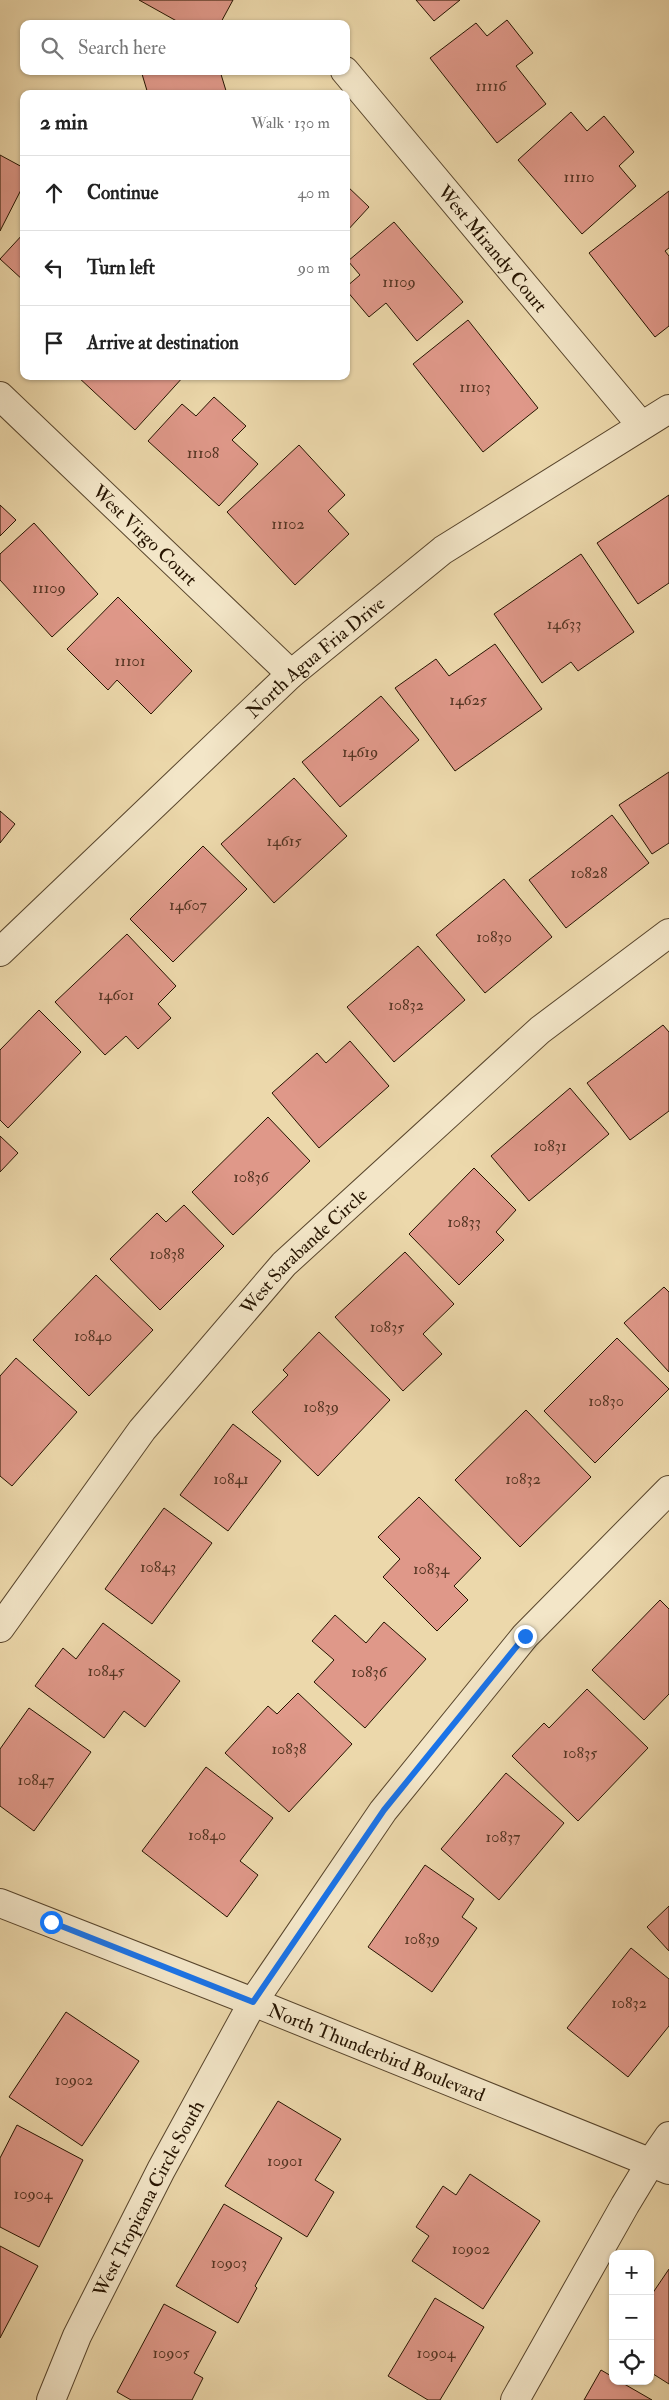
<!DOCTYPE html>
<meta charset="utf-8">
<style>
:root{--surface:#fff;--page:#f6f6f6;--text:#222;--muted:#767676;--line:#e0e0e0}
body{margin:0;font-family:"IM FELL Double Pica",serif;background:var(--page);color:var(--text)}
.controls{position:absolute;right:15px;bottom:15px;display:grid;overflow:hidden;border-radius:10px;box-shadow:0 1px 4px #0004}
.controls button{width:45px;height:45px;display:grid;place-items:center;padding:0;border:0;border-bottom:1px solid var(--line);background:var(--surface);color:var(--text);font:25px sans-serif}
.stop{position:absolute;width:15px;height:15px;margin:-11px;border:4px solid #1a73e8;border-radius:50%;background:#fff}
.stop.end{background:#1a73e8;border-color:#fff;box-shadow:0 1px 5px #0008}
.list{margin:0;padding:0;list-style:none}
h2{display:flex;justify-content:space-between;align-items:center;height:65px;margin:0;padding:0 20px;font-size:21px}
h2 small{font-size:16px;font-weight:400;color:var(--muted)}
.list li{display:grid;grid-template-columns:32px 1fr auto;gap:15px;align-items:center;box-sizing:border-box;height:75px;padding:0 20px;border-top:1px solid var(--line)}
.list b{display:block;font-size:19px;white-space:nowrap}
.list em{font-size:16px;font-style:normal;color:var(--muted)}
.icon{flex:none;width:28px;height:28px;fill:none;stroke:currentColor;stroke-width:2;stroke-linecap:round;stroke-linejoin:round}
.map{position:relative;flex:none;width:669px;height:2400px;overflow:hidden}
.search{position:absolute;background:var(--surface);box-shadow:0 1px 4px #0004;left:20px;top:20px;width:330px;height:55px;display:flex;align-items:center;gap:12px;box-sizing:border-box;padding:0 18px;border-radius:10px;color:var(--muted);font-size:19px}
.panel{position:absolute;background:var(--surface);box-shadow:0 1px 4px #0004;left:20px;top:90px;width:330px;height:290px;border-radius:10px}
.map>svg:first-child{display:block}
.building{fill:#df9889;stroke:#261401}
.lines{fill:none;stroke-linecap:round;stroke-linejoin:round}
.minor-casing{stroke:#58452c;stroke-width:30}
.minor{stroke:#f3e6c8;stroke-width:28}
.route{stroke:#1a73e8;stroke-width:6}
.labels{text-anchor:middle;stroke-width:4;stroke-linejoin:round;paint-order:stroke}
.number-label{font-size:16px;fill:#543523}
.street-label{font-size:19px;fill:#261401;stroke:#f3e6c8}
</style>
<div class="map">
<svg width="669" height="2400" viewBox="0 0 669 2400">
<rect width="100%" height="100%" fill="#ecd8ab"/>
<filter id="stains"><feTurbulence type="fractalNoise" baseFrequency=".004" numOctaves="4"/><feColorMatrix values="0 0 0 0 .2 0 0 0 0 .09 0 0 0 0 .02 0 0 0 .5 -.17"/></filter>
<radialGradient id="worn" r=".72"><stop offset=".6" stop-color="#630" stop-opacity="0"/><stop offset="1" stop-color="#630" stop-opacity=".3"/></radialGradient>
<g class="building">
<polygon points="139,0 233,0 220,24 182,24"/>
<polygon points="416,0 460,0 434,21"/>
<polygon points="507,20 533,53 516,66 546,104 497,143 430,58 476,23 487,36"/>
<polygon points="152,71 220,71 227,94 148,94 142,74"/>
<polygon points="571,112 587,131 604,116 634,152 619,166 636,186 582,234 518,160"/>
<polygon points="0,155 24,168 24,184 0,231"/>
<polygon points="346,185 369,207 346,232"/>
<polygon points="669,191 669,248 665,251 669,256 669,326 655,337 589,253"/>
<polygon points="394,222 463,302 417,341 386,303 369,317 346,290 346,287 360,275 348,261"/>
<polygon points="24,233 24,281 0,259"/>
<polygon points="468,320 538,408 483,452 413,364"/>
<polygon points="77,376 184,376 135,430"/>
<polygon points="214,397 246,426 232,440 258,464 219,506 148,441 182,404 196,416"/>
<polygon points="299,445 345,495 328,511 349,534 295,585 227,512"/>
<polygon points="669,495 669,583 638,604 597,543"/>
<polygon points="0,505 16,520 0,536"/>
<polygon points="34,523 98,594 52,637 0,580 0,554"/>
<polygon points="581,554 634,632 578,671 571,662 542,683 494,614"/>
<polygon points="118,597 192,671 151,714 117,680 108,690 67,649"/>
<polygon points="495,644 542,709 455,771 395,688 436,659 449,676"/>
<polygon points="381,696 419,740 340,807 302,762"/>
<polygon points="669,772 669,843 652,854 619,805"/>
<polygon points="294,778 347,836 274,903 221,844"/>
<polygon points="0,811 15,824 0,843"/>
<polygon points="612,815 649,863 566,928 529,880"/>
<polygon points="203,846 247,889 173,962 130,919"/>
<polygon points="504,879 552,937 485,993 436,935"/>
<polygon points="127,934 176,986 158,1004 171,1018 138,1049 126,1036 105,1055 55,1002"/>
<polygon points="418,946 465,1000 394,1062 347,1007"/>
<polygon points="39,1010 81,1052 8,1128 0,1120 0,1050"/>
<polygon points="663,1025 669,1032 669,1111 630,1140 587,1083"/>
<polygon points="350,1041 389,1086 319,1148 272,1093 317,1053 326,1063"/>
<polygon points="570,1088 609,1134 529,1201 491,1156"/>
<polygon points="268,1117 310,1161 233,1235 192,1192"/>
<polygon points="0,1136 18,1153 0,1172"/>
<polygon points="474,1168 516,1210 496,1232 504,1240 459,1285 409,1234"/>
<polygon points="184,1205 224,1246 160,1310 110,1259 157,1213 166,1222"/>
<polygon points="405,1252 454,1304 423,1334 442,1354 403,1391 335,1317"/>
<polygon points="96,1275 153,1330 89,1396 33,1340"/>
<polygon points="664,1287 669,1292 669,1372 624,1323"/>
<polygon points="319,1332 390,1400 318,1476 252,1412 288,1375 283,1370"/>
<polygon points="617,1338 669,1389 595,1463 544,1411"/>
<polygon points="16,1358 77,1412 12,1486 0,1476 0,1376"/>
<polygon points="526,1410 591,1477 520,1547 455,1480"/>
<polygon points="233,1424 281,1461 228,1531 180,1495"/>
<polygon points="419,1497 481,1558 454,1586 468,1600 437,1631 383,1577 400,1559 378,1537"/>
<polygon points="164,1508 212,1543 152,1624 105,1589"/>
<polygon points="660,1600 669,1609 669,1694 644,1720 592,1670"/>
<polygon points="335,1615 366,1643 384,1622 426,1659 365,1728 314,1682 334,1660 312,1641"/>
<polygon points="103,1623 180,1681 145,1727 124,1711 104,1738 35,1686 63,1648 76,1659"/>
<polygon points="587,1689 648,1748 578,1821 512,1756 544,1723 549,1728"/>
<polygon points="298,1693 352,1744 289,1812 225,1753 268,1706 277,1714"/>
<polygon points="29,1708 91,1752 34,1831 0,1806 0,1749"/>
<polygon points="206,1767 273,1818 240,1861 258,1875 227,1917 142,1851"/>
<polygon points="506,1773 564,1823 499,1900 441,1849"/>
<polygon points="425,1865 474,1899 462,1917 477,1928 432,1992 368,1947"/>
<polygon points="669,1906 669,1951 647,1927"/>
<polygon points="631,1948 669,1979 669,2026 628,2077 567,2028"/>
<polygon points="66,2012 139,2061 82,2146 9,2097"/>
<polygon points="278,2101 341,2139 315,2180 334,2192 307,2237 225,2186"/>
<polygon points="17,2125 83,2160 39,2247 0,2227 0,2158"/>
<polygon points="470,2174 540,2221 483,2309 412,2261 429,2236 416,2227 443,2186 456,2195"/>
<polygon points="224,2204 282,2238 255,2286 257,2288 238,2323 176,2286"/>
<polygon points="0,2246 38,2266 0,2338"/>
<polygon points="669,2269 669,2384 650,2372 650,2297"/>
<polygon points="435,2298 484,2327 440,2400 428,2400 388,2376"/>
<polygon points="164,2304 216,2332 194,2373 203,2378 192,2400 131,2400 117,2392"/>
<polygon points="601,2370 613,2377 613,2381 619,2381 652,2400 584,2400"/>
</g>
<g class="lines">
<g class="minor-casing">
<g id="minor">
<path id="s1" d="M 345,71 L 641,425"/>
<path id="s2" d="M 0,396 L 291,674"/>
<path id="s3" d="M 0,952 L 291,674 L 443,550 L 669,409"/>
<path id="s4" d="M 0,1628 L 142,1430 L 284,1264 L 540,1030 L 669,933"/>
<path id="s5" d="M 0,1903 L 253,2002 L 669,2170"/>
<path id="s6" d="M 51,2400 L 77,2336 L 161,2170 L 253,2002 L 383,1811 L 525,1636 L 669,1490"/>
<polyline points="515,2400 625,2205 651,2162 669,2136"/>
</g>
</g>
<use href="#minor" class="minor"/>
</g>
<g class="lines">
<polyline class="route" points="51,1922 253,2002 384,1810 525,1636"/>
</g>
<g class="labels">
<g class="number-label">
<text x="491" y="91">11116</text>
<text x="579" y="182">11110</text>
<text x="399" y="287">11109</text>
<text x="475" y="392">11103</text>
<text x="203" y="458">11108</text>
<text x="288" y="529">11102</text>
<text x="49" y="593">11109</text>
<text x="564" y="629">14633</text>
<text x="130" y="666">11101</text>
<text x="468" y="705">14625</text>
<text x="360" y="757">14619</text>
<text x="284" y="846">14615</text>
<text x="589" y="878">10828</text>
<text x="188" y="910">14607</text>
<text x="494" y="942">10830</text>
<text x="116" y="1000">14601</text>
<text x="406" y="1010">10832</text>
<text x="550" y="1151">10831</text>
<text x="251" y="1182">10836</text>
<text x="464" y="1227">10833</text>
<text x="167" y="1259">10838</text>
<text x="387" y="1332">10835</text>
<text x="93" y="1341">10840</text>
<text x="606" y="1406">10830</text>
<text x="321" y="1412">10839</text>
<text x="231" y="1484">10841</text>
<text x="523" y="1484">10832</text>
<text x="158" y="1572">10843</text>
<text x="431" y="1574">10834</text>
<text x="106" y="1676">10845</text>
<text x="369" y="1677">10836</text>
<text x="289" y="1754">10838</text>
<text x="580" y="1758">10835</text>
<text x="36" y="1785">10847</text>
<text x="207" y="1840">10840</text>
<text x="503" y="1842">10837</text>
<text x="422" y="1944">10839</text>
<text x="629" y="2008">10832</text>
<text x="74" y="2085">10902</text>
<text x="285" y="2166">10901</text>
<text x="33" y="2199">10904</text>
<text x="471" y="2254">10902</text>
<text x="229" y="2268">10903</text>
<text x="171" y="2358">10905</text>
<text x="436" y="2358">10904</text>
</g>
<g class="street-label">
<text dy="7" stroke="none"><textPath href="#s1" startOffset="231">West Mirandy Court</textPath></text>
<text dy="7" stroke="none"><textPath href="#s2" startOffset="201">West Virgo Court</textPath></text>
<text dy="7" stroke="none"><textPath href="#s3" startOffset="432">North Agua Fria Drive</textPath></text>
<text dy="7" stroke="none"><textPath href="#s4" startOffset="485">West Sarabande Circle</textPath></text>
<text dy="7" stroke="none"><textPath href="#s5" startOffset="405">North Thunderbird Boulevard</textPath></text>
<text dy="7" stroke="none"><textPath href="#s6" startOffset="224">West Tropicana Circle South</textPath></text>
</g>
</g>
<rect width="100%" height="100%" filter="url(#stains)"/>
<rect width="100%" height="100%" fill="url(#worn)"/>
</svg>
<div class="controls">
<button>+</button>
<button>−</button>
<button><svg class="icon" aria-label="locate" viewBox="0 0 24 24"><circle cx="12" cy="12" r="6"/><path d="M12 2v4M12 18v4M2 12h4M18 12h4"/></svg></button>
</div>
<div class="stop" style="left:51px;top:1922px"></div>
<div class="stop end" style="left:525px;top:1636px"></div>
<div class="search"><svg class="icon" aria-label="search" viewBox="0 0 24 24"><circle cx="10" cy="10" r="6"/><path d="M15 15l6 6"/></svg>Search here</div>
<section class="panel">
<h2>2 min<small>Walk · 130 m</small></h2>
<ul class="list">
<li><svg class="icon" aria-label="ahead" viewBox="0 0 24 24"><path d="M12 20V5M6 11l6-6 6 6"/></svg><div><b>Continue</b></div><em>40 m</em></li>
<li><svg class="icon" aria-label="left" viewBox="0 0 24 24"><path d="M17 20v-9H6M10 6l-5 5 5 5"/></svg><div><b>Turn left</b></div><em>90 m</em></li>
<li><svg class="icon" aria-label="arrive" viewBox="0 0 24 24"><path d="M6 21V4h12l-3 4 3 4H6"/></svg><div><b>Arrive at destination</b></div></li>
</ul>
</section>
</div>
